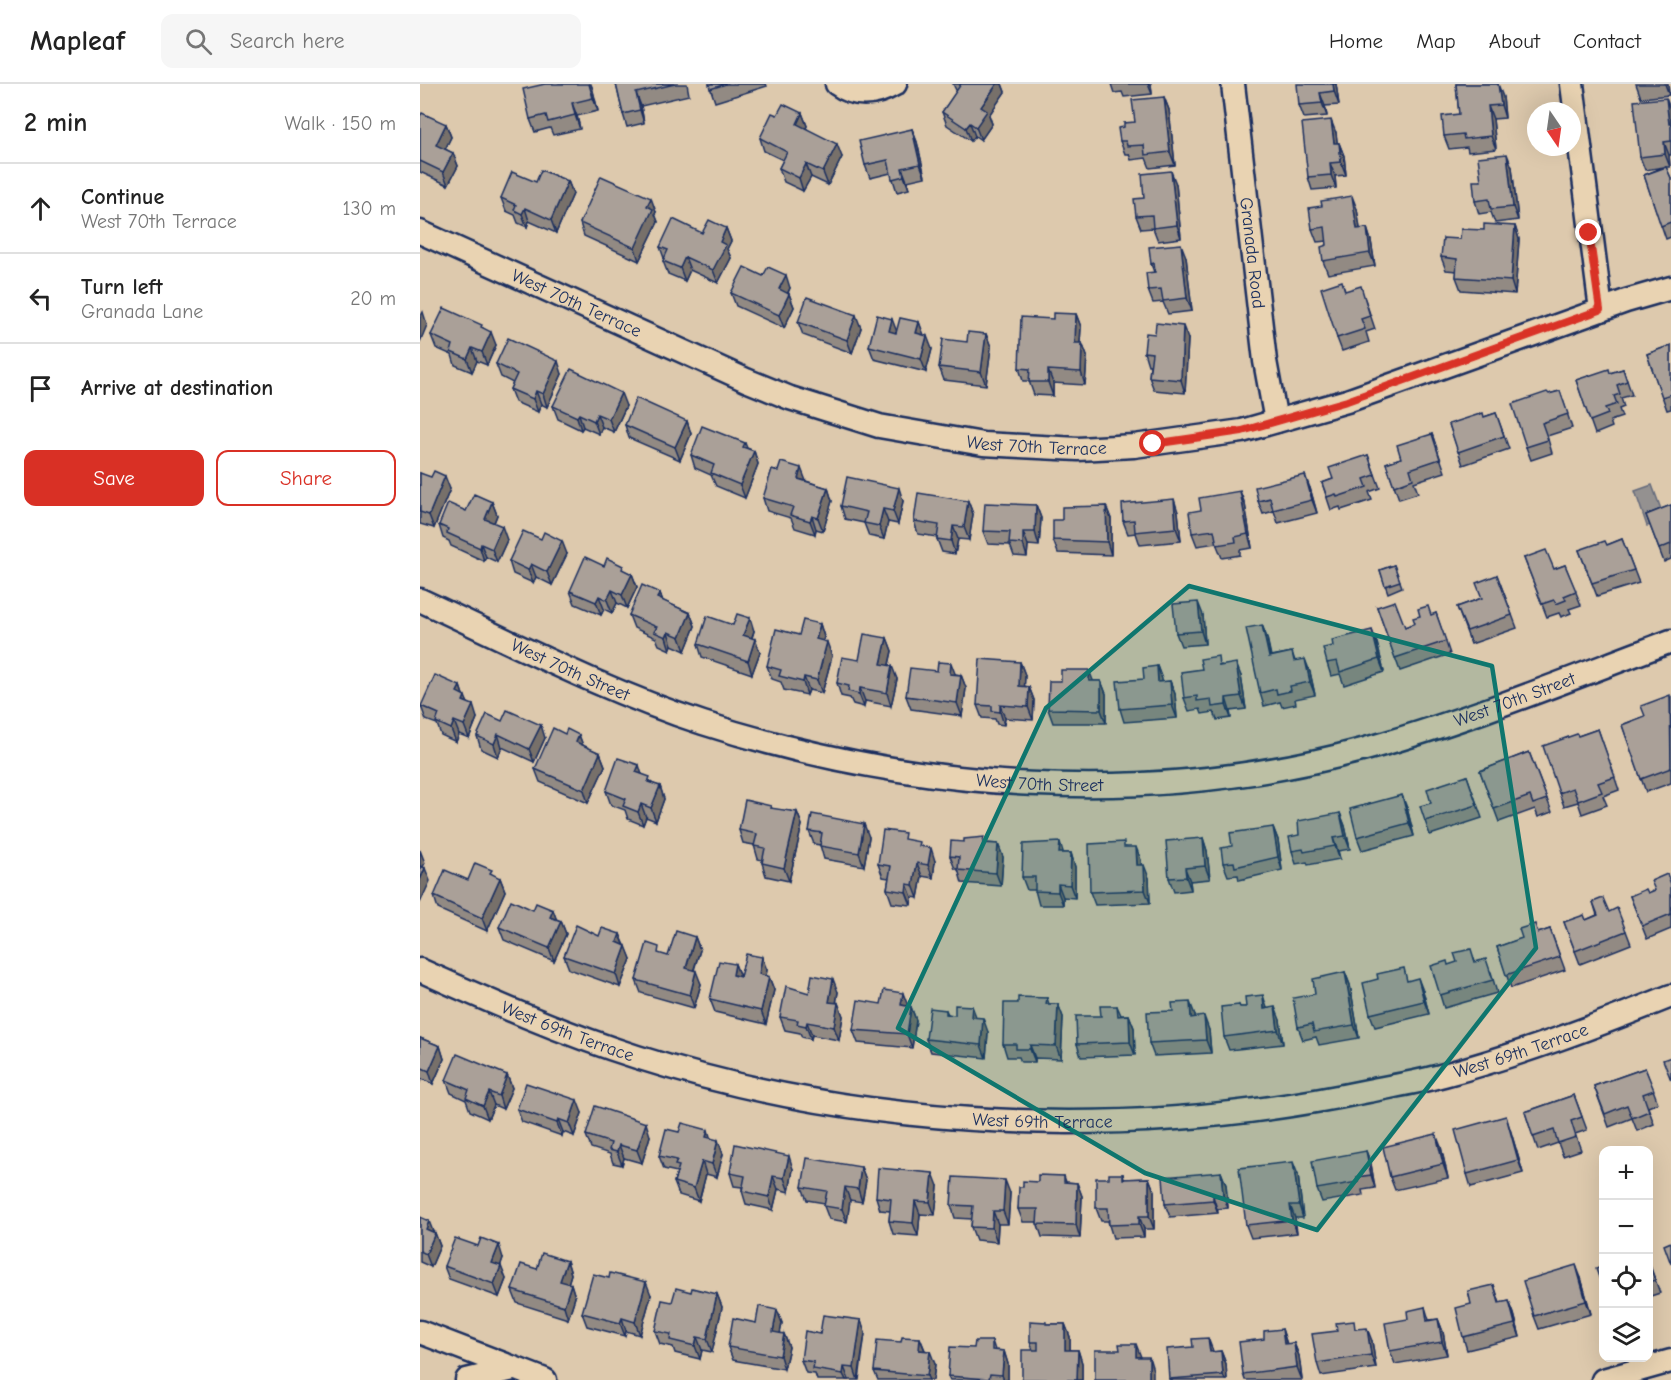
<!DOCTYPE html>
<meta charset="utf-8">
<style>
:root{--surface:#fff;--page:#f6f6f6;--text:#222;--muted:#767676;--line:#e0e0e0;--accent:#d93025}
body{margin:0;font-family:"Comic Neue",sans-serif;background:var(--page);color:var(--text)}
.controls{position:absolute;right:18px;bottom:18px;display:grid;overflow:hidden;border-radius:12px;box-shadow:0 6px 24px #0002}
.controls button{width:54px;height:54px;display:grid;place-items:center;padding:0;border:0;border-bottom:2px solid var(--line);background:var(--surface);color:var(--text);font:30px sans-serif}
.compass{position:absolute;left:1107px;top:18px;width:54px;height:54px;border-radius:50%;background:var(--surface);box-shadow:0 6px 24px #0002;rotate:167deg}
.stop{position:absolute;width:18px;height:18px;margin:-14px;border:4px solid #d93025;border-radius:50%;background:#fff}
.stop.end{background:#d93025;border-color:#fff;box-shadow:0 2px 6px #0008}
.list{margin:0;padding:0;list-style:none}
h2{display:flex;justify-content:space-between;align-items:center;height:78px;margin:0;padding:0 24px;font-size:26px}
h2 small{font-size:20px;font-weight:400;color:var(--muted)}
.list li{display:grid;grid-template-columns:39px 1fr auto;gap:18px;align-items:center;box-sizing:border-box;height:90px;padding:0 24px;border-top:2px solid var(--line)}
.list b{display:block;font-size:22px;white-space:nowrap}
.list p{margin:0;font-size:20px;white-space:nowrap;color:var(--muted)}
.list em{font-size:20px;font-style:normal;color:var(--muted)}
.actions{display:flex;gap:12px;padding:18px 24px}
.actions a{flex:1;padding:14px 0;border:2px solid var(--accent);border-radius:12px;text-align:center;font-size:21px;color:var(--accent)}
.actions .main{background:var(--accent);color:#fff}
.icon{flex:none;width:33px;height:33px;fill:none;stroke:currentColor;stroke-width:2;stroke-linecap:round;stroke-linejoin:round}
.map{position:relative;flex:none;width:1251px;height:1296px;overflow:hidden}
header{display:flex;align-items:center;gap:36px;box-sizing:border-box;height:84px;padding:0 30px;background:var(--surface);border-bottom:2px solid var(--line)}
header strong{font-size:28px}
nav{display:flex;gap:33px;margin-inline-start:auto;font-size:21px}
.search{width:420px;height:54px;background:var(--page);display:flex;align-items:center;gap:15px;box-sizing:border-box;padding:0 21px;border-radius:12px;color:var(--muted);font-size:22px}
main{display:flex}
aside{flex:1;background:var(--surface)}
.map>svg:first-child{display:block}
.water{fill:#949190;stroke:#646a7c;stroke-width:1.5}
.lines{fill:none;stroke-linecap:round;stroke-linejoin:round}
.minor-casing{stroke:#1b2f5e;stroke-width:27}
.minor{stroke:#e9d3b2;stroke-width:22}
.wall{fill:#928a83;stroke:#1b2f5e;stroke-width:1.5}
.shaded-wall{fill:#77706a;stroke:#1b2f5e;stroke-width:1.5}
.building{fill:#aaa098;stroke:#1b2f5e;stroke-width:1.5}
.route{stroke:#d93025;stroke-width:8}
.marked{fill:#0f766e;fill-opacity:0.2;stroke:#0f766e;stroke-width:4.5;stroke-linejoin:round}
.labels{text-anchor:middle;stroke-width:4.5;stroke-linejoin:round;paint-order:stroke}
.street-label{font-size:18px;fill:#1b2f5e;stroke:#e9d3b2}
</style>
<header>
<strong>Mapleaf</strong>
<div class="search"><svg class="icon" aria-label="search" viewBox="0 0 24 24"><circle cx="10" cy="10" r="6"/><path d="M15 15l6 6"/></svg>Search here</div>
<nav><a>Home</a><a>Map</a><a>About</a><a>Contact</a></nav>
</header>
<main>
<aside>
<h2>2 min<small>Walk · 150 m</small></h2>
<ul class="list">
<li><svg class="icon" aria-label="ahead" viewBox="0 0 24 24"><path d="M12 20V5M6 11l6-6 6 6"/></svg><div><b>Continue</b><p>West 70th Terrace</p></div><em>130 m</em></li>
<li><svg class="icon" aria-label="left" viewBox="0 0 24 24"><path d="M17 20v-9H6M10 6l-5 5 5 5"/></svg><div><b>Turn left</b><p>Granada Lane</p></div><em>20 m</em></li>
<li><svg class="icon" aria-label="arrive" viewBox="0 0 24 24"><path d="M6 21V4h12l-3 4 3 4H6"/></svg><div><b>Arrive at destination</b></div></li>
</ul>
<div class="actions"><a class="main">Save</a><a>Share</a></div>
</aside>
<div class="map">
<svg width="1251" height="1296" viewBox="0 0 1251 1296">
<rect width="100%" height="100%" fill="#ddc9ad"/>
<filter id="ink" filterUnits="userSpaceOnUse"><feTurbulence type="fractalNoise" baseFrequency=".0167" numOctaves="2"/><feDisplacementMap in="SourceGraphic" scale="12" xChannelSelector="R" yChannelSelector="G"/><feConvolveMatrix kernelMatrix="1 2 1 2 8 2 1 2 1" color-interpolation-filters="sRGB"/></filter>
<g filter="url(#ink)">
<polygon class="water" points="1232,401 1245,436 1227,442 1215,407"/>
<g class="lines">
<g class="minor-casing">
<g id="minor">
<path d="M 417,0 C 436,14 456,11 475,0"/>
<path id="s1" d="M 813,0 L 845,277 L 856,337"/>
<polyline points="1152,0 1181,226"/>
<path id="s2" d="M 0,148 L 326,296 L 370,314 L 459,342 L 563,360 L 658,365 L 714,362 L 822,347 L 927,317 L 1206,217 L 1251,204"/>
<path id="s3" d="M 0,516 C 93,559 185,607 283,639 C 494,707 726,724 942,666 C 1047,637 1149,595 1251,557"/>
<path id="s4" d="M 0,886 C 71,918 142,949 217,973 C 449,1047 710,1057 948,1007 C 973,1002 999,998 1024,991 C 1102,970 1176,942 1251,912"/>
<polyline points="0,1248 125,1296"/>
<polyline points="47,1296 93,1285"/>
<polyline points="1183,1296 1251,1277"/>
</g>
</g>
<use href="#minor" class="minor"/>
</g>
<g class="wall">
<polygon points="196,0 267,0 269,11 221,22 224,39 207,43 203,30"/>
<polygon points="289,0 346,0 347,2 295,18"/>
<polygon points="533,0 582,0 585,8 569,31 572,40 561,56 555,52 551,57 527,41 522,28 537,7 536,6"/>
<polygon points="691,0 731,0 732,10 704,13 702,8 694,9"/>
<polygon points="916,0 919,21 905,22 907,32 884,34 879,21"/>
<polygon points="1036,0 1068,0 1083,13 1085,34 1073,35 1076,65 1048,68 1047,63 1029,65 1024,52 1039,30"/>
<polygon points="1216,0 1248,0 1249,11 1221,14"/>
<polygon points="172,3 178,27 157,32 160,45 133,51 130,44 115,48 110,35"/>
<polygon points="744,13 749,26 755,81 730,84 726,74 711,76 709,70 705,70 700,57 715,38"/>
<polygon points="1251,27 1251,71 1249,71 1250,83 1246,83 1251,94 1251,153 1246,155 1224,91 1244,83 1225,86 1220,73"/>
<polygon points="382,29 387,42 386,44 422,73 408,101 391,93 383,107 364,98 359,84 363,76 344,67 340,54 357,31"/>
<polygon points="0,32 26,40 31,53 25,65 33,69 38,82 28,101 0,88"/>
<polygon points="492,45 497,58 505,93 487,97 489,105 477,108 471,89 450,94 445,81"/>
<polygon points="916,49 917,59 919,59 924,72 926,91 915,92 916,104 892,106 888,93"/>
<polygon points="1092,83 1098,136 1075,139 1071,128 1059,130 1055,117 1061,97"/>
<polygon points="148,97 153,110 136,149 109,137 107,143 98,139 95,131 86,127 81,114 116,98"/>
<polygon points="756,100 761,154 738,157 733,144 721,145 716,132 724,114"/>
<polygon points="937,125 940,145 947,144 951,157 955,182 908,190 903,177 907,161 907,157 897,158 892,145"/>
<polygon points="236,128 235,130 238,138 219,177 164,152 160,139"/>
<polygon points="1095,142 1099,155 1095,210 1041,206 1036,193 1037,187 1026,186 1021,173 1040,155 1064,146"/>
<polygon points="306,144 311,157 307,165 311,174 298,199 270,186 265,197 248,190 243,177 244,174 240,163 282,149"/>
<polygon points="766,173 772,227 748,230 743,218 733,219 728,206 734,188 731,180"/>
<polygon points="370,204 368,209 369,210 374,223 364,244 316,222 311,209"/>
<polygon points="925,207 945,215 955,245 946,248 949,258 922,267 917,254"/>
<polygon points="656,230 661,243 660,259 662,259 667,272 665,301 633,299 633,312 614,311 609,297 603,297 599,284 633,235"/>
<polygon points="378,238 441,244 432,269 383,251"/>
<polygon points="499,238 503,251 512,265 506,288 454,275 449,262 476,246"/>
<polygon points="63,244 76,261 67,281 57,277 52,288 35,281 32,271 16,264 11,251"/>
<polygon points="566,250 571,263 566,301 524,296 519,283"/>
<polygon points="768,255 765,309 734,306 729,293 730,281 728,281 724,268"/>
<polygon points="1251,261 1251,325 1247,326 1227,270"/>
<polygon points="76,280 142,290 127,323 121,320 118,328 95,318 90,305 93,299 81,293"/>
<polygon points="1203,285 1212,311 1201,314 1204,323 1199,325 1202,333 1190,337 1192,343 1175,350 1156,296 1190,289"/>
<polygon points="1140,307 1152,344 1127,352 1132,369 1111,376 1106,363 1129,310"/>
<polygon points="133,322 206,322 194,348 182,343 179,350 163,343 161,346 138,335"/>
<polygon points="1076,329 1089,365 1043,381 1029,340 1064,333"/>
<polygon points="267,337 271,350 260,376 209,354 205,341"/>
<polygon points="1012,350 1025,388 994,398 998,409 979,415 966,379 981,374"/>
<polygon points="325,359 327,364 334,367 338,380 325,414 296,402 291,391 275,384 271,371"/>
<polygon points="948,371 960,404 949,408 952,416 921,426 920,423 911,426 902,399 913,395"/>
<polygon points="0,389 30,405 14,444 0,440"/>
<polygon points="386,397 408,404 412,417 403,447 396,445 395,450 375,444 371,434 347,427 343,414"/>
<polygon points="890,404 897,429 858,439 854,427 843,430 838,417"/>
<polygon points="483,417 478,440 468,438 464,455 449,452 444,439 425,435 421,422"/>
<polygon points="548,417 553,430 549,456 538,455 535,470 522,468 517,455 517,453 498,450 494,437"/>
<polygon points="72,418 77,431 74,439 87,456 77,478 66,473 64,477 31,462 29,457 23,454 19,441 46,427"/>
<polygon points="825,420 832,464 820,466 820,471 802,474 796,459 777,462 772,449"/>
<polygon points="616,421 621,434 619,462 608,461 607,473 594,472 590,461 568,460 563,447"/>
<polygon points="1251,421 1251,475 1244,478 1226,431"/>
<polygon points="686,422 691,435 691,471 638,469 633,456 642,436"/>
<polygon points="758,428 761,457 720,461 716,449 708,450 703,437"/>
<polygon points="1202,455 1219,499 1177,512 1159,466 1187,461"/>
<polygon points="147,470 132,501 116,493 113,499 93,490 89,477"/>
<polygon points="1104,474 1134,485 1145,481 1161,521 1149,525 1151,529 1141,533 1139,529 1127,533"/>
<polygon points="974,481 982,503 968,509 960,486"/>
<polygon points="184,482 205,487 212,490 217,503 207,524 197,519 192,529 184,525 181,531 155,520 150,507"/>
<polygon points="1077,491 1097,544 1051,560 1037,523 1062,514"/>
<polygon points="240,509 243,517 270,529 275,542 265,567 252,561 250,566 239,561 236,554 214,544 209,531"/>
<polygon points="957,523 985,543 995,539 1016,529 1030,570 980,587"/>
<polygon points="783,531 785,560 761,562 756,549"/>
<polygon points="400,540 404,553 403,557 412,572 402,609 389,606 387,611 364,606 361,598 352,595 347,582 379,551"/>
<polygon points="842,541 847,554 851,572 872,568 875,577 890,588 895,611 875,615 876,620 862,623 860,618 844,622 840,609"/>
<polygon points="334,547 332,554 340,568 332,590 282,573 278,560"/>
<polygon points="467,554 472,567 469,581 477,595 471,622 445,617 444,623 433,620 430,614 421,612 417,599 439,576"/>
<polygon points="957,559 964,588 924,601 920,590 911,592 907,579"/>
<polygon points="600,578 605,591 604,602 609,603 614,616 613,636 585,634 584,641 577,640 575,635 562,634 557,621"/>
<polygon points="801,581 821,592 826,625 810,627 811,634 797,636 794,628 782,630 780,625 769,627 764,614"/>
<polygon points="737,582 742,598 750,597 755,610 757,634 704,638 700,625 724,595"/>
<polygon points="517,587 541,591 546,604 542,632 491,625 486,612"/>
<polygon points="673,597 681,597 686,610 686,639 633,639 628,625"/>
<polygon points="40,602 43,611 57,634 49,654 39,650 36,658 21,651 17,640 6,636 1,622"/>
<polygon points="1251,613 1251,699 1226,708 1202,641 1225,632"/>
<polygon points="82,637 125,654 114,678 82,663 78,673 61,665 57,652"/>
<polygon points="1178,645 1199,706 1183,712 1187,721 1162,730 1158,718 1144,722 1139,709 1158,652"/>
<polygon points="145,650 159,651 163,662 180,669 185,682 168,719 120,698 115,685"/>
<polygon points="1109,668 1132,728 1118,733 1115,725 1079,738 1060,687"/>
<polygon points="222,690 233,700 240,702 244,715 236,737 226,733 223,741 208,735 205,726 191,721 186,707"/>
<polygon points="1047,692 1062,734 1010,751 1005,737 1011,719"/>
<polygon points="351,722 352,725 377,728 382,741 369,797 346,792 342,779 342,776 338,775 334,761 323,759 319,746"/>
<polygon points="987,724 994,752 942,766 937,753"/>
<polygon points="920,729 925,742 930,765 918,767 920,775 888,781 887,778 876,780 872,767 879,751"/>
<polygon points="853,743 858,756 862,786 819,796 818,791 808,792 803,779 812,762"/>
<polygon points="389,747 449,753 444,782 404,775 400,761 394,760"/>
<polygon points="783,754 787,767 790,795 770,797 771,806 754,808 749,794"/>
<polygon points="488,756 501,762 515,777 513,794 502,792 498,814 492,813 491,821 472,819 467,805 469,794 463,793 458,780"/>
<polygon points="566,759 578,760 583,773 581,802 542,799 538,785 535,785 530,772"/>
<polygon points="706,763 721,776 721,781 729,794 730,819 675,821 670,808"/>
<polygon points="644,769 651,769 655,783 655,814 643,813 643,821 619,821 615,806 607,806 602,793"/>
<polygon points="80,794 85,807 67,847 18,825 14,812 48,796"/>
<polygon points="1251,800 1251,845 1227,855 1210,812 1228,809"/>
<polygon points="1173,818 1189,828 1206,847 1211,860 1160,880 1144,838 1166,836 1177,831"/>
<polygon points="113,826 133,826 136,835 141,837 146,850 134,877 84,856 79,843"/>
<polygon points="1130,845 1145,886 1091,904 1077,863"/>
<polygon points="200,850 211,875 200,903 149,885 144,872 179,852"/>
<polygon points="275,853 280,866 274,886 281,900 274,924 221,909 216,896 242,871 248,872"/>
<polygon points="1056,878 1071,888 1077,909 1024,924 1020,911 1028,881"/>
<polygon points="315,880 320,893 347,886 346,892 349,893 354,906 346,940 295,928 290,915"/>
<polygon points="925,888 930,901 939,954 899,961 896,953 883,956 878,943 895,910"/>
<polygon points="1003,907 1009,930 955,943 950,930"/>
<polygon points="418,908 416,919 418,919 423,932 419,956 392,951 391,955 382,953 380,949 365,946 360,933 389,909"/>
<polygon points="627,914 629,920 638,920 643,933 641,975 615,974 615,978 601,978 599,973 587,973 583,960 598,919"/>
<polygon points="461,920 491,923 496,936 492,964 438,959 433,946"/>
<polygon points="819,921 820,923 847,924 860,936 863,960 809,966 804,953"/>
<polygon points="697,922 701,931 709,931 714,944 715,971 661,973 657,960 681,932"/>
<polygon points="526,926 528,930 568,948 566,974 511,968 506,955"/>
<polygon points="775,931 775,933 789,946 791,969 734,972 729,959"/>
<polygon points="0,954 20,962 24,975 13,1000 2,995 0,998"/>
<polygon points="1225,984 1238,1019 1228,1023 1234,1040 1217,1047 1212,1034 1189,1043 1174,1002"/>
<polygon points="87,991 92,1004 83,1025 74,1021 68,1035 50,1027 46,1016 31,1009 26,996"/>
<polygon points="1154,1011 1167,1046 1155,1050 1161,1066 1143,1072 1138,1059 1118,1066 1105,1028"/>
<polygon points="97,1025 162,1029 154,1052 143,1048 142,1052 102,1038"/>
<polygon points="1090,1045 1103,1089 1051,1103 1047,1090"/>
<polygon points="166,1051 230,1052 222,1079 204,1074 202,1081 193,1079 190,1070 171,1064"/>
<polygon points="291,1054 303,1070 297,1093 286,1090 279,1117 259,1111 254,1098 257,1088 244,1085 239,1072"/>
<polygon points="1021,1063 1028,1094 975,1106 970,1093"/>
<polygon points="946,1067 951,1080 955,1104 942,1106 943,1111 902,1118 897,1105"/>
<polygon points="441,1083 446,1096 442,1118 430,1116 427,1138 409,1135 404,1122 405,1119 387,1116 382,1103"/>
<polygon points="373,1085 369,1108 358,1105 353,1126 326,1120 322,1107 322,1103 314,1102 310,1089"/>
<polygon points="801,1088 806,1101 808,1124 797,1125 798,1129 750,1133 745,1120"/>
<polygon points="703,1090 704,1095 729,1094 734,1107 734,1145 724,1145 724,1153 693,1154 689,1141 688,1137 681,1137 676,1124 689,1094"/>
<polygon points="878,1091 883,1134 875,1134 877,1149 831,1154 826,1141"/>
<polygon points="644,1092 646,1098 657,1099 662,1112 660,1154 622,1153 617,1138 603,1138 598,1125 603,1103"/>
<polygon points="518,1102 515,1131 500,1130 498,1152 473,1150 469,1137 470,1127 460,1126 456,1113"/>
<polygon points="590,1109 588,1140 578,1140 577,1158 556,1156 551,1143 552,1135 535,1134 531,1121"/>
<polygon points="0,1133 13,1148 15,1149 20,1162 11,1183 0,1178"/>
<polygon points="83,1174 80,1182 86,1195 79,1213 29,1195 24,1182"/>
<polygon points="1228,1176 1240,1209 1228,1213"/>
<polygon points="147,1177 151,1190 148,1200 151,1200 155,1213 148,1235 97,1219 92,1206 117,1185"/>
<polygon points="1161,1194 1171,1230 1119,1245 1114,1232"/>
<polygon points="1074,1201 1080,1219 1089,1217 1094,1230 1100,1253 1047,1266 1043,1253 1051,1220"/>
<polygon points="271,1208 297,1210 302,1223 292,1268 282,1266 280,1275 255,1269 253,1263 240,1260 235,1247 252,1218"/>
<polygon points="231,1211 220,1251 206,1247 205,1252 167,1242 162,1229"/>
<polygon points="1005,1223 1009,1236 1018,1235 1023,1248 1027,1271 975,1280 970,1267"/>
<polygon points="357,1226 362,1239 360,1249 364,1250 369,1263 364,1285 313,1276 308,1263 336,1239"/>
<polygon points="441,1236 445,1249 439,1296 397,1296 395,1290 386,1289 381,1276 400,1250"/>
<polygon points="627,1240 645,1240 650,1253 650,1266 658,1266 662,1279 662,1296 602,1296 613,1266 610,1258"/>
<polygon points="862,1245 867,1260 874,1259 879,1272 882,1296 825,1296 823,1290 844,1255"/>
<polygon points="937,1245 952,1257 956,1284 901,1292 897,1279"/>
<polygon points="500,1254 505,1266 515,1280 513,1296 458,1296 454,1287 481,1258"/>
<polygon points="572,1257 575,1266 584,1267 588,1280 588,1296 530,1296 528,1292 554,1264"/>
<polygon points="801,1267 806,1280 807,1296 750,1296 749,1295 793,1268"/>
</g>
<g class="shaded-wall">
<polygon points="169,0 171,0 172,3 178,27 173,14"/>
<polygon points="577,0 582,0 585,8 569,31 572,40 561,56 556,43 561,23"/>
<polygon points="728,0 731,0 732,10"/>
<polygon points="913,0 916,0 919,21 914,7"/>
<polygon points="1078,0 1083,13 1085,34 1081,21"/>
<polygon points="1245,0 1248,0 1249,11"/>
<polygon points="216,9 221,22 224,39 220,26"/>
<polygon points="900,9 905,22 907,32 902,19"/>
<polygon points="744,13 749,26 755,81 750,68"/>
<polygon points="1246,14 1251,27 1251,45 1249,40"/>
<polygon points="152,19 157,32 160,45 155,31"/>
<polygon points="1068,22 1073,35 1076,65 1071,52"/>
<polygon points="382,29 387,42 381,53 377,40"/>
<polygon points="911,36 916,49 919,73 914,59"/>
<polygon points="550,39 555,52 551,57 546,44"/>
<polygon points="26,40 31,53 21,74 16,61"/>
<polygon points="492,45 497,58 505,93 500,80"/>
<polygon points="1244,58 1249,71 1250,83 1245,70"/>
<polygon points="919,59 924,72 926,91 921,78"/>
<polygon points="417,60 422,73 408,101 403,88"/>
<polygon points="33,69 38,82 28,101 23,88"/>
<polygon points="1087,70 1092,83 1098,136 1093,123"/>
<polygon points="910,79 915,92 916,104 911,91"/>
<polygon points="386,80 391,93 383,107 379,94"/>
<polygon points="482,84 487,97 489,105 484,92"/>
<polygon points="751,87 756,100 761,154 757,141"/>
<polygon points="148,97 153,110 136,149 131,136"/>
<polygon points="932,112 937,125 942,158 937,145"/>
<polygon points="231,114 236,128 235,130 238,138 219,177 215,164 227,122"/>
<polygon points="105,124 109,137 107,143 102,130"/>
<polygon points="1095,142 1099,155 1095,210 1091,197"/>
<polygon points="306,144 311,157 307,165 311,174 298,199 293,186 300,158"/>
<polygon points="947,144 951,157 955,182 950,169"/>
<polygon points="761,160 766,173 772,227 767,214"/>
<polygon points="265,173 270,186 265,197 260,184"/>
<polygon points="366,191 370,204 363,218 359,205"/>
<polygon points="369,210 374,223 364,244 359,231"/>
<polygon points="3,228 7,241 0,258 0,234"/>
<polygon points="656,230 661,243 659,272 655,259"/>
<polygon points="436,231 441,244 432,269 427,256"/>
<polygon points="472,235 477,248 474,260 469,247"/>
<polygon points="499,238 504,251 496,249"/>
<polygon points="763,242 768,255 765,309 761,296"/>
<polygon points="71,248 76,261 67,281 62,268"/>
<polygon points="566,250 571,263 566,301 561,288"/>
<polygon points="507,252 512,265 506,288 501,275"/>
<polygon points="662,259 667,272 665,301 661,288"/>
<polygon points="52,264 57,277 52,288 47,275"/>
<polygon points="138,277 142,290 127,323 123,310"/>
<polygon points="628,286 633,299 633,312 628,298"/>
<polygon points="116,307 121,320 118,328 113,315"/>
<polygon points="201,309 206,322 194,348 189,335"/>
<polygon points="159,330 163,343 161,346 157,333"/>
<polygon points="177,330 182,343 179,350 174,337"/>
<polygon points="267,337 271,350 260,376 255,363"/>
<polygon points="334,367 338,380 325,414 320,401"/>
<polygon points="381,384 386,397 378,395"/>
<polygon points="885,391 890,404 897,429 892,416"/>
<polygon points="25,392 30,405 14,444 9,431"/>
<polygon points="408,404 412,417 403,447 398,434"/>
<polygon points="479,404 483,417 478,440 473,427"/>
<polygon points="820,407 825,420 832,464 828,450"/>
<polygon points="754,415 758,428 761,457 756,444"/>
<polygon points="548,417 553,430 549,456 544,443"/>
<polygon points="72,418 77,431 70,448 65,435"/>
<polygon points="616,421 621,434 619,462 615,448"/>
<polygon points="686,422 691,435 691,471 687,458"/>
<polygon points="463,425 468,438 464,455 459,442"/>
<polygon points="392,432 396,445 395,450 390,437"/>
<polygon points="82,442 87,456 77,478 72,465"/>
<polygon points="533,442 538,455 535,470 531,457"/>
<polygon points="603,448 608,461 607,473 603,460"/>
<polygon points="142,457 147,470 132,501 127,488"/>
<polygon points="61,460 66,473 64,477 60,464"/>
<polygon points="111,480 116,493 113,499 108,486"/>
<polygon points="212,490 217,503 207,524 202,511"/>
<polygon points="192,506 197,519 192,529 187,516"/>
<polygon points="240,509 244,522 237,514"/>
<polygon points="179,512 184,525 181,531 176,518"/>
<polygon points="778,518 783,531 785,560 781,547"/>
<polygon points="270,529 275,542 265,567 260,553"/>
<polygon points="330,534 334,547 328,564 323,551"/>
<polygon points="400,540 404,553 400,568 396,555"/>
<polygon points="842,541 847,554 853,586 849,573"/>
<polygon points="952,546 957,559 964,588 959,575"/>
<polygon points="248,548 252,561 250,566 246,553"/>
<polygon points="467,554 472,567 466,593 461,580"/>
<polygon points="335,555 340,568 332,590 328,577"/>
<polygon points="407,558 412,572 402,609 397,596"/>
<polygon points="885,575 890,588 895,611 890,598"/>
<polygon points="600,578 605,591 604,615 599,602"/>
<polygon points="531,579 536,592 530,590"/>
<polygon points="816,579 821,592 826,625 821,612"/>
<polygon points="472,582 477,595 471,622 467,609"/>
<polygon points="737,582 742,595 743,611 738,598"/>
<polygon points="669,586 674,599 669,597"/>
<polygon points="541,591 546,604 542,632 537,619"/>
<polygon points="384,593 389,606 387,611 383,598"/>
<polygon points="681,597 686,610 686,639 681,626"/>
<polygon points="750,597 755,610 757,634 752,621"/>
<polygon points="40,602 44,614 45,612 50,625 37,608"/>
<polygon points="609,603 614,616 613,636 608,623"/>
<polygon points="440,604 445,617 444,623 439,610"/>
<polygon points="806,614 810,627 811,634 806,621"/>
<polygon points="53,621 57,634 49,654 44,641"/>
<polygon points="580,621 585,634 584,641 580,628"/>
<polygon points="34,637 39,650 36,658 31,645"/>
<polygon points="121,641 125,654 114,678 109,665"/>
<polygon points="78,650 82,663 78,673 74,660"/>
<polygon points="159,651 164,664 156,658"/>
<polygon points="180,669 185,682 168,719 164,706"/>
<polygon points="219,681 223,694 216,688"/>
<polygon points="240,702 244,715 236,737 231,724"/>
<polygon points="982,711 987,724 994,752 989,739"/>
<polygon points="221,720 226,733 223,741 218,728"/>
<polygon points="377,728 382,741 369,797 364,784"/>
<polygon points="920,729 925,742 930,765 925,752"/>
<polygon points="444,740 449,753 444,782 439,769"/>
<polygon points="853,743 858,756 862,786 858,773"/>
<polygon points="783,754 787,767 790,795 785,782"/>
<polygon points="913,754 918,767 920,775 915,762"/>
<polygon points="640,758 644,771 639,769"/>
<polygon points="578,760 583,773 581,802 576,789"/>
<polygon points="716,763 721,776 722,794 717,781"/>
<polygon points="511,764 515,777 513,794 508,781"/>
<polygon points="0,766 5,779 0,789"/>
<polygon points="651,769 655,783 655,814 650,801"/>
<polygon points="497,779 502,792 498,814 493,801"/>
<polygon points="724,781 729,794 730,819 725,806"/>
<polygon points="5,784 10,797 0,819 0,796"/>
<polygon points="765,784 770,797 771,806 766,793"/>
<polygon points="80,794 85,807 67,847 62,834"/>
<polygon points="487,800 492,813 491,821 486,808"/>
<polygon points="638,800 643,813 643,821 638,808"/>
<polygon points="133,826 138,839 130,833"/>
<polygon points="141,837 146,850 134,877 129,864"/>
<polygon points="200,850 205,863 197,858"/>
<polygon points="275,853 280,866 270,897 266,884"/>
<polygon points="206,862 211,875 200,903 196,890"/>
<polygon points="342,873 347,886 343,904 339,890"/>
<polygon points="315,880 320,893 313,891"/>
<polygon points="276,887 281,900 274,924 270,911"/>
<polygon points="925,888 930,901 939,954 934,941"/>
<polygon points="349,893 354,906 346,940 341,927"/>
<polygon points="998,894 1003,907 1009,930 1004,917"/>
<polygon points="413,895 418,908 414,931 409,918"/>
<polygon points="483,909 488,922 481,921"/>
<polygon points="843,911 847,924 844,925"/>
<polygon points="770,918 775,931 776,947 771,934"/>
<polygon points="418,919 423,932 419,956 414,943"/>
<polygon points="638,920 643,933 641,975 636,962"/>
<polygon points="552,922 557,935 551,933"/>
<polygon points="491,923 496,936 492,964 487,950"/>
<polygon points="855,923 860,936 863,960 858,946"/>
<polygon points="709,931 714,944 715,971 710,958"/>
<polygon points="784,932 789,946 791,969 786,956"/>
<polygon points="563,934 568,948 566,974 561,961"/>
<polygon points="387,938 392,951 391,955 386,942"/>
<polygon points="610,961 615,974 615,978 610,965"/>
<polygon points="20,962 24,975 13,1000 9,987"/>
<polygon points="87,991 92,1004 83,1025 79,1012"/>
<polygon points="69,1008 74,1021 68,1035 63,1022"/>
<polygon points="157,1016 162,1029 154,1052 149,1039"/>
<polygon points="1086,1032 1090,1045 1103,1089 1098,1076"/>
<polygon points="138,1035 143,1048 142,1052 137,1039"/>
<polygon points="226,1039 230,1052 222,1079 217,1066"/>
<polygon points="288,1046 292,1059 286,1053"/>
<polygon points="1016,1050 1021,1063 1028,1094 1023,1080"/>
<polygon points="298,1056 303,1070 297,1093 292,1080"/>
<polygon points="199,1061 204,1074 202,1081 197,1068"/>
<polygon points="946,1067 951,1080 955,1104 951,1091"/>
<polygon points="369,1072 373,1085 369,1108 364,1094"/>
<polygon points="282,1077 286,1090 279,1117 274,1104"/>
<polygon points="873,1078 878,1091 883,1134 879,1121"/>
<polygon points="441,1083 446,1096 442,1118 438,1105"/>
<polygon points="801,1088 806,1101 808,1124 803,1111"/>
<polygon points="513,1089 518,1102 515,1131 510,1118"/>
<polygon points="353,1092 358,1105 353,1126 349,1113"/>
<polygon points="729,1094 734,1107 734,1145 729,1132"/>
<polygon points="585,1096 590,1109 588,1140 583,1127"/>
<polygon points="657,1099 662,1112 660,1154 656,1141"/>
<polygon points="425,1103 430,1116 427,1138 422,1125"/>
<polygon points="793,1112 797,1125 798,1129 793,1116"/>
<polygon points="495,1117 500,1130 498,1152 493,1139"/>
<polygon points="870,1121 875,1134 877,1149 872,1136"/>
<polygon points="573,1127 578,1140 577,1158 572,1144"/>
<polygon points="719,1132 724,1145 724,1153 719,1140"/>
<polygon points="9,1137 14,1150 6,1145"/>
<polygon points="15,1149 20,1162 11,1183 6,1170"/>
<polygon points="79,1161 83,1174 77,1192 72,1179"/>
<polygon points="147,1177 151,1190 145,1210 140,1197"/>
<polygon points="1156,1181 1161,1194 1171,1230 1166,1217"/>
<polygon points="81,1182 86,1195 79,1213 74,1200"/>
<polygon points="226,1198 231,1211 220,1251 215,1238"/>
<polygon points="151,1200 155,1213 148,1235 144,1222"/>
<polygon points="297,1210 302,1223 292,1268 287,1255"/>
<polygon points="1089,1217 1094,1230 1100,1253 1095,1240"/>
<polygon points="357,1226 362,1239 358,1261 353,1248"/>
<polygon points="202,1234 206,1247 205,1252 200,1239"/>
<polygon points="1018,1235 1023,1248 1027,1271 1022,1258"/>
<polygon points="441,1236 445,1249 438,1296 434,1284"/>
<polygon points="645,1240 650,1253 650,1279 645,1266"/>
<polygon points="947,1244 952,1257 956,1284 951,1271"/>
<polygon points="862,1245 866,1258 868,1273 864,1260"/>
<polygon points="364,1250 369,1263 364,1285 360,1272"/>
<polygon points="277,1253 282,1266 280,1275 275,1262"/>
<polygon points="500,1254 505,1267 499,1266"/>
<polygon points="788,1254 793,1267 794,1281 790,1268"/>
<polygon points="874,1259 879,1272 882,1296 877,1283"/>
<polygon points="716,1260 721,1273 716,1273"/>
<polygon points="658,1266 662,1279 662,1296 657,1296"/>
<polygon points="510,1267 515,1280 513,1296 509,1296 507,1292"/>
<polygon points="584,1267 588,1280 588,1296 584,1296 582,1291"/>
<polygon points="801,1267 806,1280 807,1296 805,1296 803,1291"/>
<polygon points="729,1273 733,1286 733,1296 729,1296"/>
<polygon points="424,1283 429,1296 426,1296 423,1290"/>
</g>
<g class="building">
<polygon points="125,0 169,0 173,14 152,19 155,31 128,38 126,31 110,35 103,5"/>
<polygon points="196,0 255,0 216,9 220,26 203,30"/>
<polygon points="289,0 306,0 290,5"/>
<polygon points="541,0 577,0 561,23 567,27 556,43 550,39 546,44 522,28"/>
<polygon points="877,0 913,0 914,7 900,9 902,19 879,21"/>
<polygon points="1036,0 1078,0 1081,21 1068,22 1071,52 1044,55 1043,50 1024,52 1022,32 1039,30"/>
<polygon points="744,13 750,68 725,71 724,61 707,62 706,57 700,57 698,44 704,43 704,39 715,38 712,16"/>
<polygon points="1246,14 1249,40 1251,40 1251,57 1244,58 1245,70 1220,73 1214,17"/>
<polygon points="363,20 382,29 377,40 417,60 403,88 386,80 379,94 359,84 367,68 340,54 352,29 357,31"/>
<polygon points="2,29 26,40 16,61 33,69 23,88 0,77 0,32"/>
<polygon points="911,36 914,59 919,59 921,78 910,79 911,91 888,93 882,39"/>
<polygon points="492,45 500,80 482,84 484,92 472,95 468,76 445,81 439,57"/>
<polygon points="1087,70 1093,123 1071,125 1069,115 1055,117 1053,97 1061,97 1058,73"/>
<polygon points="1246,83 1251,94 1251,138 1241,142 1224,91"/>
<polygon points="121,86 148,97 131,136 105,124 102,130 94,126 96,121 81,114 92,88 116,98"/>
<polygon points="751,87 757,141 733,144 732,131 716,132 714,115 724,114 722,90"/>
<polygon points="181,92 231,114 227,122 233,125 215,164 160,139"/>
<polygon points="932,112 937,145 947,144 950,169 903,177 901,163 907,161 905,143 892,145 889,124 902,122 901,117"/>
<polygon points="253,135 282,149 289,136 306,144 300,158 306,161 293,186 265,173 260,184 243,177 248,166 240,163"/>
<polygon points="1064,140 1095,142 1091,197 1036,193 1037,175 1021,173 1023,154 1040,155 1041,145 1064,146"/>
<polygon points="761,160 767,214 743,217 741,205 728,206 726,189 735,188 734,179 731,180 729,163"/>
<polygon points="324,183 343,192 348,183 366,191 359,205 369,210 359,231 311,209"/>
<polygon points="922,197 925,207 941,202 950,232 941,235 945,245 917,254 901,204"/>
<polygon points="387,213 436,231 427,256 378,238"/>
<polygon points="24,224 62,241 61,243 71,248 62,268 52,264 47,275 31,268 33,261 11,251"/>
<polygon points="633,229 656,230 655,259 662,259 661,288 628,286 628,298 609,298 610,285 599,284 601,233 633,235"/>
<polygon points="457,231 472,235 469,247 476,249 480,234 499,238 496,249 507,252 501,275 449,262"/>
<polygon points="736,239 763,242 761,296 729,293 732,269 724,268 726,249 735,250"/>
<polygon points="548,248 566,250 561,288 519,283 523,255 547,258"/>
<polygon points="88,254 138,277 123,310 116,307 113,315 90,305 97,290 76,280"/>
<polygon points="1251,261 1251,310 1242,313 1227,270"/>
<polygon points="151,285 201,309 189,335 177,330 174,337 159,330 157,333 133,322"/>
<polygon points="1189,285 1190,289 1203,285 1207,297 1197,301 1200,310 1194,312 1197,320 1185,324 1188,330 1170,337 1156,296"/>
<polygon points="1140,307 1148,330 1122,339 1128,356 1106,363 1092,320 1127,308 1129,310"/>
<polygon points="216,314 267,337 255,363 205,341"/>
<polygon points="1063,329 1064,333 1076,329 1084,352 1038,368 1029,340"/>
<polygon points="282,342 325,359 323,363 334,367 320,401 291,389 294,381 271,371"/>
<polygon points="1012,350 1020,375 990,385 993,395 974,402 966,379 981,374 977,361"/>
<polygon points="948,371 955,391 944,395 947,403 917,413 916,410 907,413 902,399 913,395 909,384"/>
<polygon points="361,378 381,384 378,395 408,404 398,434 392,432 390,437 370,431 373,423 343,414 352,385 358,387"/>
<polygon points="14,387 25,392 9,431 0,428 0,389 11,393"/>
<polygon points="885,391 892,416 853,426 850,414 838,417 835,403"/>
<polygon points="427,393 479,404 473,427 463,425 459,442 444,439 447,428 421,422"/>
<polygon points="820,407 828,450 815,453 816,458 797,461 794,446 772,449 769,428 781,426 779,414"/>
<polygon points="498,409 548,417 544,443 533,442 531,457 517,455 519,441 494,437"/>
<polygon points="54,410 72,418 65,435 82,442 72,465 61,460 60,464 27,449 28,445 19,441 28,419 46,427"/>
<polygon points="754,415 756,444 715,448 714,436 703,437 702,420"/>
<polygon points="565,419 616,421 615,448 603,448 603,460 589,459 590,448 563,447"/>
<polygon points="1251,421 1251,460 1239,465 1226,431"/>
<polygon points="686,422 687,458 633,456 633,436 642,436 642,423"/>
<polygon points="103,447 121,455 124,448 142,457 127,488 111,480 108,486 89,477"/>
<polygon points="1202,455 1214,486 1172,499 1159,466 1185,457 1187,461"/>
<polygon points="1126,466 1134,485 1145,481 1156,507 1144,512 1146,516 1136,520 1134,516 1122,520 1104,474"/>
<polygon points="165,473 184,482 187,474 203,482 202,485 212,490 202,511 192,506 187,516 179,512 176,518 150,507"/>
<polygon points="974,481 980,497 965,502 960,486"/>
<polygon points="1077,491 1092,531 1047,547 1037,523 1062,514 1056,499"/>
<polygon points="222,501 240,509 237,514 270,529 260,553 248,548 246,553 234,548 237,543 209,531"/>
<polygon points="975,517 985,543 995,539 993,534 1000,532 998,525 1008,522 1011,531 1016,529 1026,557 975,574 957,523"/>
<polygon points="778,518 781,547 756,549 753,520"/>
<polygon points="317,530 330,534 323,551 335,555 328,577 278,560 287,532 313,541"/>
<polygon points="383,536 400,540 396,555 407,558 397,596 384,593 383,598 359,592 361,586 347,582 356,545 379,551"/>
<polygon points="842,541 849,573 872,568 874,577 885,575 890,598 870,602 871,607 857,610 856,605 840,609 826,544"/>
<polygon points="952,546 959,575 920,588 917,577 907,579 903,564 913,562 912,556"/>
<polygon points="444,550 467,554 461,580 472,582 467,609 440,604 439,610 428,607 429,602 417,599 422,573 439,576"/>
<polygon points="798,572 799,582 816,579 821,612 806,614 806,621 792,623 791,615 777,617 777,612 764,614 761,588 782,585 780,575"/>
<polygon points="560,575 600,578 599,602 609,603 608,623 580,621 580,628 572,627 572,622 557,621"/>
<polygon points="518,578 531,579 530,590 541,591 537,619 486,612 490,584 517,587"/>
<polygon points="737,582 738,598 750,597 752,621 700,625 697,597 724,595 723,584"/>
<polygon points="641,586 669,586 669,597 681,597 681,626 628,625 629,597 641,597"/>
<polygon points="15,591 40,602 37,608 45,612 43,617 53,621 44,641 34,637 31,645 16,638 19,630 1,622"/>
<polygon points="1250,611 1251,684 1221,695 1202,641 1225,632 1221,622"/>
<polygon points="87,626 121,641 109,665 78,650 74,660 57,652 67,630 82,637"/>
<polygon points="133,644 145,650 147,645 159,651 156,658 180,669 164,706 115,685"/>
<polygon points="1178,645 1195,693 1178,699 1182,708 1158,717 1153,704 1139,709 1123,662 1157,650 1158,652"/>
<polygon points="1109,668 1127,715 1113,720 1110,712 1074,725 1060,687"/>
<polygon points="198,674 219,681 216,688 230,693 228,698 240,702 231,724 221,720 218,728 203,722 206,715 186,707"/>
<polygon points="1047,692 1057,721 1005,737 1000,722 1011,719 1007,705"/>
<polygon points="982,711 989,739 937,753 930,725"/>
<polygon points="325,716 351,722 350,724 377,728 364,784 342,779 345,764 334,762 337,750 319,746"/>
<polygon points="920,729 925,752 913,754 915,762 884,768 883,765 872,767 869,753 879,751 878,737"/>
<polygon points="392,730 444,740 439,769 400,762 402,749 389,747"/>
<polygon points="853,743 858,773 815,783 814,778 803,779 801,764 812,762 810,749"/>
<polygon points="463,746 485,749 484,755 500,758 499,762 511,764 508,781 497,779 493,801 487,800 486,808 467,805 471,782 458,780"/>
<polygon points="564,753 563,759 578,760 576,789 538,786 539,773 530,772 531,757 544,758 544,755"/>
<polygon points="783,754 785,782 765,784 766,793 749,794 746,757"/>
<polygon points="640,758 639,769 651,769 650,801 638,800 638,808 615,807 615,793 602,793 603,760"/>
<polygon points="704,758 704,763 716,763 717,781 724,781 725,806 670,808 669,760"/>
<polygon points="55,779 72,786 70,789 80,794 62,834 14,812 25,786 48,796"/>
<polygon points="0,782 5,784 0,796"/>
<polygon points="1247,790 1251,800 1251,830 1222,842 1210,812 1226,805 1228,809 1235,806 1231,797"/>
<polygon points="1183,814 1189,828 1197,824 1206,847 1155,867 1144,838 1164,831 1166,836 1178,831 1173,818"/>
<polygon points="91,816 113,826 116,819 133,826 130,833 141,837 129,864 79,843"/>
<polygon points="1115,840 1118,849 1130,845 1140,873 1086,891 1077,863 1102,854 1099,845"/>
<polygon points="156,841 179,852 182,844 200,850 197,858 206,862 196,890 144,872"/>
<polygon points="256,847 275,853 266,884 276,887 270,911 216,896 227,859 239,863 238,869 248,872"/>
<polygon points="1051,865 1055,878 1066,875 1073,896 1020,911 1011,882 1027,877 1028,881 1037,878 1034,869"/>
<polygon points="326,870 342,873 339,890 349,893 341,927 290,915 299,877 315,880 313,891 320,893"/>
<polygon points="984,884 987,897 998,894 1004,917 950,930 943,899 958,895 957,890"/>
<polygon points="925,888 934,941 894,948 892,940 878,943 873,914 895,910 893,895"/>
<polygon points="392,891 413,895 409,918 418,919 414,943 387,938 386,942 377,940 378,936 360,933 366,902 389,909"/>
<polygon points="464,906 483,909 481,921 491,923 487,950 433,946 438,916 461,920"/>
<polygon points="843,911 844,925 855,923 858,946 804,953 801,923 819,921 820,923 826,923 825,913"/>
<polygon points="598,913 627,914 626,920 638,920 636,962 610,961 610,965 596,965 596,960 583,960 584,919 598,919"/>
<polygon points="770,918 771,934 784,932 786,956 729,959 727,928 753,927 752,919"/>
<polygon points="535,921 552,922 551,933 563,934 561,961 506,955 510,924 526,926 526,930 535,931"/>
<polygon points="680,922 697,922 698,932 709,931 710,958 657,960 656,932 681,932"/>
<polygon points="0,954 20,962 9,987 0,983"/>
<polygon points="37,970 87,991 79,1012 69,1008 63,1022 46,1014 49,1006 26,996"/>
<polygon points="1251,973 1251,996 1243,976"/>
<polygon points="1225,984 1234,1006 1223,1010 1229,1027 1212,1034 1207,1021 1185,1030 1174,1002"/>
<polygon points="106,999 157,1016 149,1039 138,1035 137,1039 97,1025"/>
<polygon points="1154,1011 1162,1033 1151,1037 1156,1053 1138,1059 1134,1046 1113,1053 1105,1028"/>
<polygon points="175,1022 226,1039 217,1066 199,1061 197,1068 189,1066 191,1059 166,1051"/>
<polygon points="1086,1032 1098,1076 1047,1090 1035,1046"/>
<polygon points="262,1039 288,1046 286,1053 298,1056 292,1080 282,1077 274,1104 254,1098 259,1082 255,1081 257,1076 239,1072 246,1045 259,1048"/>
<polygon points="1016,1050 1023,1080 970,1093 963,1063"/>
<polygon points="315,1060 369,1072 364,1094 353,1092 349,1113 322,1107 325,1092 310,1089"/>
<polygon points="946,1067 951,1091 937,1093 938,1098 897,1105 892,1077"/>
<polygon points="387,1074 441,1083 438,1105 425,1103 422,1125 404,1122 407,1107 382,1103"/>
<polygon points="873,1078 879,1121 870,1121 872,1136 826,1141 819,1084"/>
<polygon points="458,1084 513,1089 510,1118 495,1117 493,1139 469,1137 471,1115 456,1113"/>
<polygon points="801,1088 803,1111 793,1112 793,1116 745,1120 743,1093"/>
<polygon points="689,1090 703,1090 703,1095 729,1094 729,1132 719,1132 719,1140 689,1141 688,1124 676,1124 676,1094 689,1094"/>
<polygon points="618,1091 644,1092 644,1098 657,1099 656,1141 617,1140 618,1125 598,1125 599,1103 603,1103 603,1097 618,1098"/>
<polygon points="533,1093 585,1096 583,1127 573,1127 572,1144 551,1143 553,1122 531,1121"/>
<polygon points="0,1133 9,1137 6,1145 15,1149 6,1170 0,1167"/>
<polygon points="35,1154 58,1162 61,1154 79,1161 72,1179 81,1182 74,1200 24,1182"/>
<polygon points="1251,1158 1251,1180 1244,1161"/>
<polygon points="122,1169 147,1177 140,1197 151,1200 144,1222 92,1206 101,1180 117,1185"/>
<polygon points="1228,1177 1235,1196 1228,1198"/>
<polygon points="1156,1181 1166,1217 1114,1232 1103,1197"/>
<polygon points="1184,1182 1184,1207 1176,1185"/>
<polygon points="190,1189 226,1198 215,1238 202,1234 200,1239 162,1229 173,1190 189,1194"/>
<polygon points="1074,1201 1079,1219 1089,1217 1095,1240 1043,1253 1036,1224 1051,1220 1048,1207"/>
<polygon points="256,1204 271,1208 272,1204 297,1210 287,1255 277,1253 275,1262 250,1256 251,1250 235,1247 242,1216 252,1218"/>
<polygon points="339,1222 357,1226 353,1248 364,1250 360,1272 308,1263 313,1234 336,1239"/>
<polygon points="1005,1223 1007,1237 1018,1235 1022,1258 970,1267 965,1239 988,1235 987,1227"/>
<polygon points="403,1231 441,1236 434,1284 424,1283 423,1290 393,1285 394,1278 381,1276 385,1247 400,1250"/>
<polygon points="610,1237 626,1238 626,1240 645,1240 645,1266 658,1266 657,1296 602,1295 602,1266 618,1266 618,1258 610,1258"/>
<polygon points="934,1237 935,1245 947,1244 951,1271 897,1279 892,1250 917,1247 916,1239"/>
<polygon points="862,1245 864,1260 874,1259 877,1283 823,1290 819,1258 844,1255 844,1247"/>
<polygon points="482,1253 500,1254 499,1266 510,1267 507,1292 454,1287 457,1256 481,1258"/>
<polygon points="788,1254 790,1268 801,1267 803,1291 749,1295 747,1265 773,1263 772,1255"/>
<polygon points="555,1257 572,1257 572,1266 584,1267 582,1291 570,1290 569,1295 528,1292 530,1263 554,1264"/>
<polygon points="699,1260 716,1260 716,1273 729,1273 729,1296 675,1296 675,1266 700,1266"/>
</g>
</g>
<g class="lines" filter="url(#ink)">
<polyline class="route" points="733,360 822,347 927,317 1180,226 1169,149"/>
</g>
<path class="marked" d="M 769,502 L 1072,582 L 1116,864 L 897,1146 L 725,1089 L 478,944 L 626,624 Z"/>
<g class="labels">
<g class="street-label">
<text dy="6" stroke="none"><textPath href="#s1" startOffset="170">Granada Road</textPath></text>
<text dy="6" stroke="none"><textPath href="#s2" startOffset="172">West 70th Terrace</textPath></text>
<text dy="6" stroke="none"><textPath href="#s2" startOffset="658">West 70th Terrace</textPath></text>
<text dy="6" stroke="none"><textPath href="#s3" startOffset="166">West 70th Street</textPath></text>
<text dy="6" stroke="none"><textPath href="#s3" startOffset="1138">West 70th Street</textPath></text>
<text dy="6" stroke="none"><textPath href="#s3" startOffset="652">West 70th Street</textPath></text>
<text dy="6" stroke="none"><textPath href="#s4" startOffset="160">West 69th Terrace</textPath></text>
<text dy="6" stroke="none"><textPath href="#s4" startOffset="1132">West 69th Terrace</textPath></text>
<text dy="6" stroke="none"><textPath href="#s4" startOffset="646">West 69th Terrace</textPath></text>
</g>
</g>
</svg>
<div class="controls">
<button>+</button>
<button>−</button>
<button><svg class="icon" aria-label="locate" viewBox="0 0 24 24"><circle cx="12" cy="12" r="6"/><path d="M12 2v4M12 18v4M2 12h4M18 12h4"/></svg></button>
<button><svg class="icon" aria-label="layers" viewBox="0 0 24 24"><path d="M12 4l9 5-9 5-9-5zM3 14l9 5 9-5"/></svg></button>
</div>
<svg class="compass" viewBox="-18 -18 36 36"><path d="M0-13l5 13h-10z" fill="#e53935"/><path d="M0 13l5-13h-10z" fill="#767676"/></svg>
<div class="stop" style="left:733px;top:360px"></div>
<div class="stop end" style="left:1169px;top:149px"></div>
</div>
</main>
